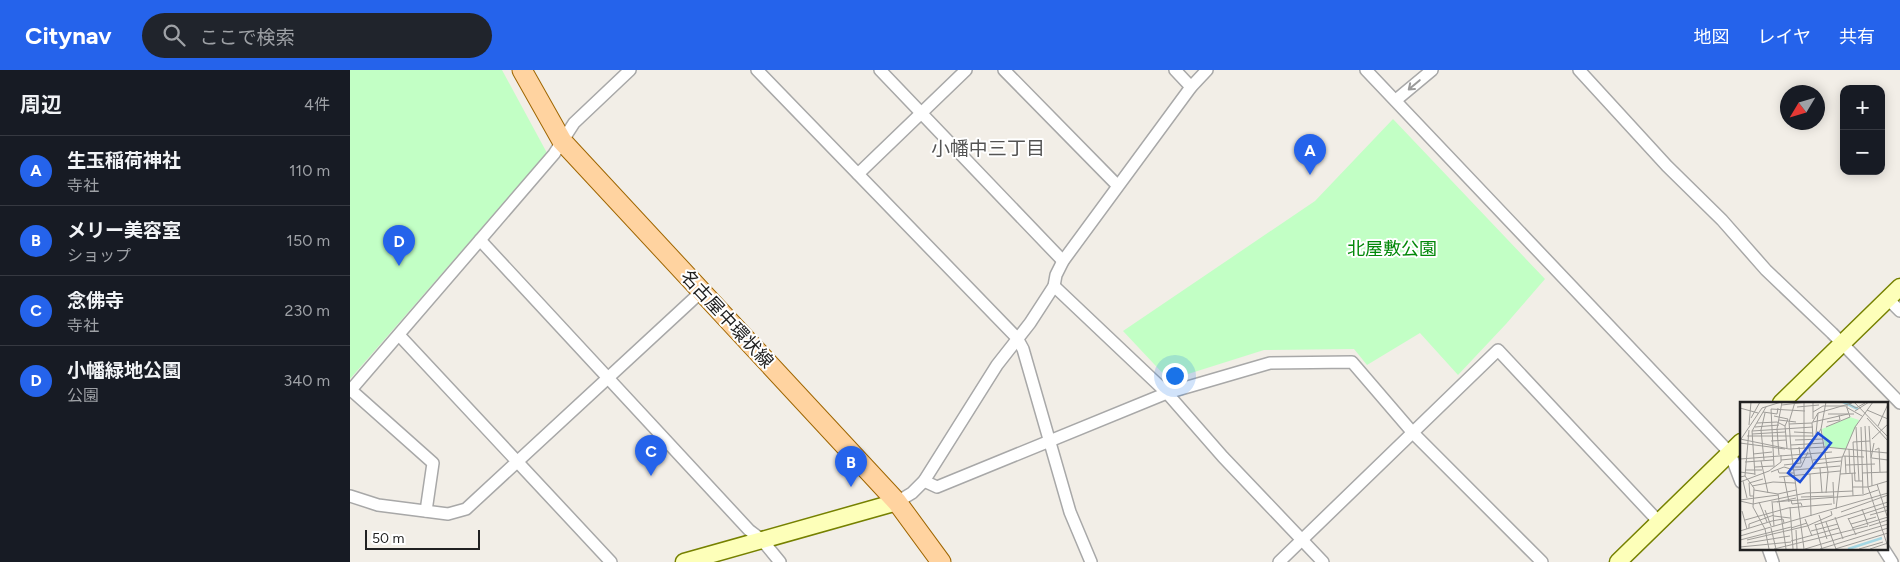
<!DOCTYPE html>
<html lang="ja">
<meta charset="utf-8">
<style>
:root{--surface:#171b24;--page:#20242c;--text:#f1f3f6;--muted:#9ea1a6;--line:#363941;--accent:#2563eb}
body{margin:0;font-family:Figtree,"Noto Sans JP",sans-serif;background:var(--page);color:var(--text)}
.controls{position:absolute;right:15px;top:15px;display:grid;overflow:hidden;border-radius:10px;box-shadow:0 2px 12px #0003}
.controls button{width:45px;height:45px;display:grid;place-items:center;padding:0;border:0;border-bottom:1px solid var(--line);background:var(--surface);color:var(--text);font:25px sans-serif}
.compass{position:absolute;left:1430px;top:15px;width:45px;height:45px;border-radius:50%;background:var(--surface);box-shadow:0 2px 12px #0003;rotate:232deg}
.scale{position:absolute;left:15px;bottom:12px;width:115px;box-sizing:border-box;padding-left:5px;border:2px solid #212121;border-top:0;font-size:14px;line-height:18px;white-space:nowrap;color:#212121;-webkit-text-stroke:4px #fff;paint-order:stroke}
.you{position:absolute;left:824px;top:305px;width:18px;height:18px;margin:-12px;border:4px solid #fff;border-radius:50%;background:#1a73e8;box-shadow:0 0 0 8px #1a73e833}
.badge{display:grid;place-items:center;width:32px;height:32px;border-radius:50%;background:var(--accent);color:#fff;font-size:16px;font-weight:700}
.pin{position:absolute;translate:-50% -41px;filter:drop-shadow(0 1px 2px #0008)}
.pin::after{content:'';position:absolute;top:26px;width:18px;height:15px;background:inherit;clip-path:polygon(0 0,100% 0,50% 100%)}
.list{margin:0;padding:0;list-style:none}
h2{display:flex;justify-content:space-between;align-items:center;height:65px;margin:0;padding:0 20px;font-size:21px}
h2 small{font-size:16px;font-weight:400;color:var(--muted)}
.list li{display:grid;grid-template-columns:32px 1fr auto;gap:15px;align-items:center;box-sizing:border-box;height:70px;padding:0 20px;border-top:1px solid var(--line)}
.list b{display:block;font-size:19px;white-space:nowrap}
.list p{margin:0;font-size:16px;white-space:nowrap;color:var(--muted)}
.list em{font-size:16px;font-style:normal;color:var(--muted)}
.icon{flex:none;width:28px;height:28px;fill:none;stroke:currentColor;stroke-width:2;stroke-linecap:round;stroke-linejoin:round}
.map{position:relative;flex:none;width:1550px;height:492px;overflow:hidden}
header{display:flex;align-items:center;gap:30px;box-sizing:border-box;height:70px;padding:0 25px;background:var(--accent);color:#fff}
header strong{font-size:24px}
nav{display:flex;gap:28px;margin-inline-start:auto;font-size:18px}
.search{width:350px;height:45px;background:var(--page);display:flex;align-items:center;gap:12px;box-sizing:border-box;padding:0 18px;border-radius:28px;color:var(--muted);font-size:19px}
main{display:flex}
aside{flex:1;background:var(--surface)}
.map>svg:first-child{display:block}
.park{fill:#c2ffc5}
.lines{fill:none;stroke-linecap:round;stroke-linejoin:round}
.street-casing{stroke:#a8a8a8;stroke-width:14}
.secondary-casing{stroke:#768100;stroke-width:19}
.primary-casing{stroke:#9f6600;stroke-width:21}
.street{stroke:#fff;stroke-width:11}
.secondary{stroke:#fdffb9;stroke-width:16}
.primary{stroke:#ffd3a0;stroke-width:19}
.oneway{stroke:#9b9b9b}
.labels{text-anchor:middle;stroke-width:4;stroke-linejoin:round;paint-order:stroke}
.park-label{font-size:18px;fill:#028809;stroke:#fff}
.street-label{font-size:18px;fill:#212121;stroke:#fff}
.neighbourhood-label{font-size:19px;fill:#545454;stroke:#fff}
.inset-river{fill:none;stroke:#a4d7e4;stroke-width:2.5}
.inset-road{fill:none;stroke:#9e9c98;stroke-width:1}
.view{fill:#1d4ed8;fill-opacity:0.15;stroke:#1d4ed8;stroke-width:2.5}
.inset-edge{fill:none;stroke:#212121;stroke-width:2.5}
</style>
<header>
<strong>Citynav</strong>
<div class="search"><svg class="icon" aria-label="search" viewBox="0 0 24 24"><circle cx="10" cy="10" r="6"/><path d="M15 15l6 6"/></svg>ここで検索</div>
<nav><a>地図</a><a>レイヤ</a><a>共有</a></nav>
</header>
<main>
<aside>
<h2>周辺<small>4件</small></h2>
<ul class="list">
<li><span class="badge">A</span><div><b>生玉稲荷神社</b><p>寺社</p></div><em>110 m</em></li>
<li><span class="badge">B</span><div><b>メリー美容室</b><p>ショップ</p></div><em>150 m</em></li>
<li><span class="badge">C</span><div><b>念佛寺</b><p>寺社</p></div><em>230 m</em></li>
<li><span class="badge">D</span><div><b>小幡緑地公園</b><p>公園</p></div><em>340 m</em></li>
</ul>
</aside>
<div class="map">
<svg width="1550" height="492" viewBox="0 0 1550 492">
<rect width="100%" height="100%" fill="#f2eee7"/>
<g class="park">
<polygon points="0,0 152,0 197,83 0,309"/>
<polygon points="1043,49 1195,209 1156,254 1108,305 1070,263 1017,295 1004,279 914,280 819,310 773,261 965,131"/>
</g>
<g class="lines">
<g class="street-casing">
<g id="street">
<polyline points="407,0 667,268 673,279 720,442 741,492"/>
<polyline points="530,0 713,191"/>
<polyline points="654,0 767,115"/>
<polyline points="825,0 841,17"/>
<polyline points="1016,0 1380,383 1391,412"/>
<polyline points="1229,0 1317,96 1372,150 1416,200 1482,263 1550,333"/>
<polyline points="1046,30 1082,0"/>
<polyline points="508,104 616,0"/>
<polyline points="130,170 399,460 412,470 430,492"/>
<polyline points="704,216 817,323 873,387 973,492"/>
<polyline points="1538,229 1550,241"/>
<polyline points="49,265 261,492"/>
<polyline points="1,320 83,393 76,441"/>
<polyline points="0,321 204,84 224,53 280,0"/>
<polyline points="574,411 587,417 817,323 920,293 1002,292 1063,363 1192,492"/>
<polyline points="0,426 28,435 98,444 116,439 352,221"/>
<polyline points="547,432 562,423 574,411 647,295 680,253 704,216 706,205 713,191 841,17 857,0"/>
<polyline points="1418,478 1423,492"/>
<polyline points="1533,478 1542,492"/>
<polyline points="929,492 1148,280 1309,452"/>
</g>
</g>
<g class="secondary-casing">
<g id="secondary">
<polyline points="1431,333 1550,217"/>
<polyline points="334,492 547,432"/>
<polyline points="1268,492 1391,372"/>
</g>
</g>
<g class="primary-casing">
<polyline id="primary" points="172,0 212,71 547,432 591,492"/>
</g>
<use href="#street" class="street"/>
<use href="#secondary" class="secondary"/>
<use href="#primary" class="primary"/>
</g>
<defs><path id="oneway-shaft" d="M-6 0H5M1.5-3L5.5 0L1.5 3" fill="none" stroke-width="1.6" stroke-linecap="round" stroke-linejoin="round" transform="scale(1.25)"/></defs>
<use class="oneway" href="#oneway-shaft" transform="translate(1064 15) rotate(140)"/>
<g class="labels">
<g class="park-label">
<text x="1042" y="185">北屋敷公園</text>
</g>
<g class="street-label">
<text transform="translate(377 249) rotate(47)" y="6">名古屋中環状線</text>
</g>
<g class="neighbourhood-label">
<text x="638" y="85">小幡中三丁目</text>
</g>
</g>
<g transform="translate(1390 332)">
<rect width="148" height="148" fill="#f2eee7"/>
<path d="M 110,15 L 119,18 L 105,48 L 85,44 L 82,27 Z" fill="#c2ffc5"/>
<path class="inset-river" d="M 103,0 L 118,7M 108,147 L 142,136"/>
<path class="inset-road" d="M 73,0 L 73,17M 114,0 L 148,35M 109,2 L 116,6 L 125,1M 42,3 L 67,0M 57,5 L 79,3M 106,5 L 122,14M 0,6 L 18,11M 127,8 L 148,17M 115,9 L 129,0M 23,10 L 37,12 L 38,6M 73,10 L 83,4 L 108,4M 88,12 L 114,12M 34,14 L 48,17 L 45,24 L 47,46M 11,16 L 20,0M 127,16 L 148,39M 39,18 L 56,20M 73,20 L 108,12M 87,20 L 100,18 L 99,13M 17,21 L 37,20 L 45,24M 49,22 L 72,21M 9,23 L 11,0M 125,24 L 128,85 L 148,79M 129,24 L 131,56 L 134,41M 138,24 L 148,2M 15,25 L 39,23M 86,25 L 110,15 L 107,6M 116,25 L 119,79M 121,25 L 123,92M 81,27 L 88,70 L 86,91M 12,29 L 73,25M 54,30 L 73,31M 12,32 L 45,30M 76,32 L 78,11M 7,34 L 50,34M 50,34 L 73,34M 73,35 L 72,21 L 78,11 L 112,1M 0,37 L 49,47 L 85,45 L 148,51M 1,37 L 22,6 L 41,0M 132,37 L 148,22M 55,38 L 83,37M 31,39 L 46,38M 0,41 L 45,47M 51,43 L 84,41M 59,45 L 61,61M 64,46 L 64,0M 51,47 L 64,147M 51,47 L 49,20 L 55,0M 109,47 L 110,71M 135,48 L 139,46 L 140,70M 13,52 L 32,50M 39,53 L 37,27 L 42,0M 103,54 L 124,55M 105,54 L 106,72M 131,56 L 132,84M 132,56 L 148,58M 0,57 L 92,50M 24,58 L 21,28 L 25,11M 41,58 L 71,55M 73,58 L 102,55M 21,59 L 28,91M 5,60 L 33,58M 74,62 L 101,59M 44,63 L 61,61M 106,63 L 135,62M 15,65 L 33,64M 34,65 L 31,7 L 65,9M 53,65 L 61,65 L 68,50M 74,66 L 69,46 L 81,27 L 86,0M 80,66 L 82,91M 5,68 L 22,68M 38,68 L 39,71 L 54,71M 0,70 L 15,72M 31,70 L 44,65 L 54,68 L 100,64M 112,71 L 113,94M 122,71 L 148,70M 70,72 L 71,114M 100,72 L 116,71M 15,73 L 12,29 L 26,5M 5,74 L 9,28M 0,75 L 5,74 L 14,86 L 13,105 L 25,127 L 29,147M 39,75 L 100,69M 44,75 L 49,100M 3,79 L 7,96M 123,79 L 115,79 L 113,40 L 130,39M 0,80 L 29,69 L 41,60 L 41,53M 93,80 L 94,102M 137,82 L 147,114M 12,84 L 33,80 L 55,81M 112,85 L 128,85M 128,85 L 148,145M 14,88 L 38,92 L 56,88M 38,92 L 46,147M 13,94 L 10,94 L 9,81 L 23,77M 61,95 L 93,94M 0,98 L 38,93M 51,98 L 52,102 L 61,101 L 62,104M 0,99 L 13,102 L 66,91 L 113,89M 32,99 L 34,124M 19,100 L 27,120M 33,100 L 123,93 L 138,88M 37,100 L 56,96M 50,105 L 53,147M 96,107 L 102,56 L 115,25 L 133,0M 122,107 L 128,123M 25,108 L 31,124M 2,109 L 7,127M 101,110 L 148,93M 79,113 L 87,137M 130,113 L 148,108M 34,114 L 50,116M 95,115 L 103,137M 108,116 L 116,133M 65,117 L 72,134M 108,117 L 148,104M 5,118 L 48,106 L 92,102M 86,120 L 96,147M 75,122 L 82,147M 111,122 L 136,115M 75,123 L 148,100M 129,124 L 148,118M 9,126 L 9,122 L 34,113M 31,126 L 36,147M 51,126 L 67,121M 112,126 L 148,115M 131,127 L 148,122M 56,128 L 57,147M 0,129 L 32,119 L 43,117 L 44,121M 71,129 L 98,122M 0,134 L 148,91M 0,138 L 51,125M 7,138 L 67,124 L 92,113 L 91,109M 51,139 L 99,126M 7,141 L 50,134M 0,145 L 51,140M 34,147 L 128,124M 65,147 L 131,127M 80,147 L 148,126M 95,147 L 148,131M 119,147 L 143,140M 130,147 L 148,141"/>
<path class="view" d="M 78,31 L 91,41 L 60,80 L 48,71 Z"/>
<rect width="148" height="148" class="inset-edge"/>
</g>
</svg>
<div class="controls">
<button>+</button>
<button>−</button>
</div>
<svg class="compass" viewBox="-18 -18 36 36"><path d="M0-13l5 13h-10z" fill="#e53935"/><path d="M0 13l5-13h-10z" fill="#9ea1a6"/></svg>
<div class="scale">50 m</div>
<div class="you"></div>
<div class="pin badge" style="left:960px;top:105px">A</div>
<div class="pin badge" style="left:501px;top:417px">B</div>
<div class="pin badge" style="left:301px;top:406px">C</div>
<div class="pin badge" style="left:49px;top:196px">D</div>
</div>
</main>
